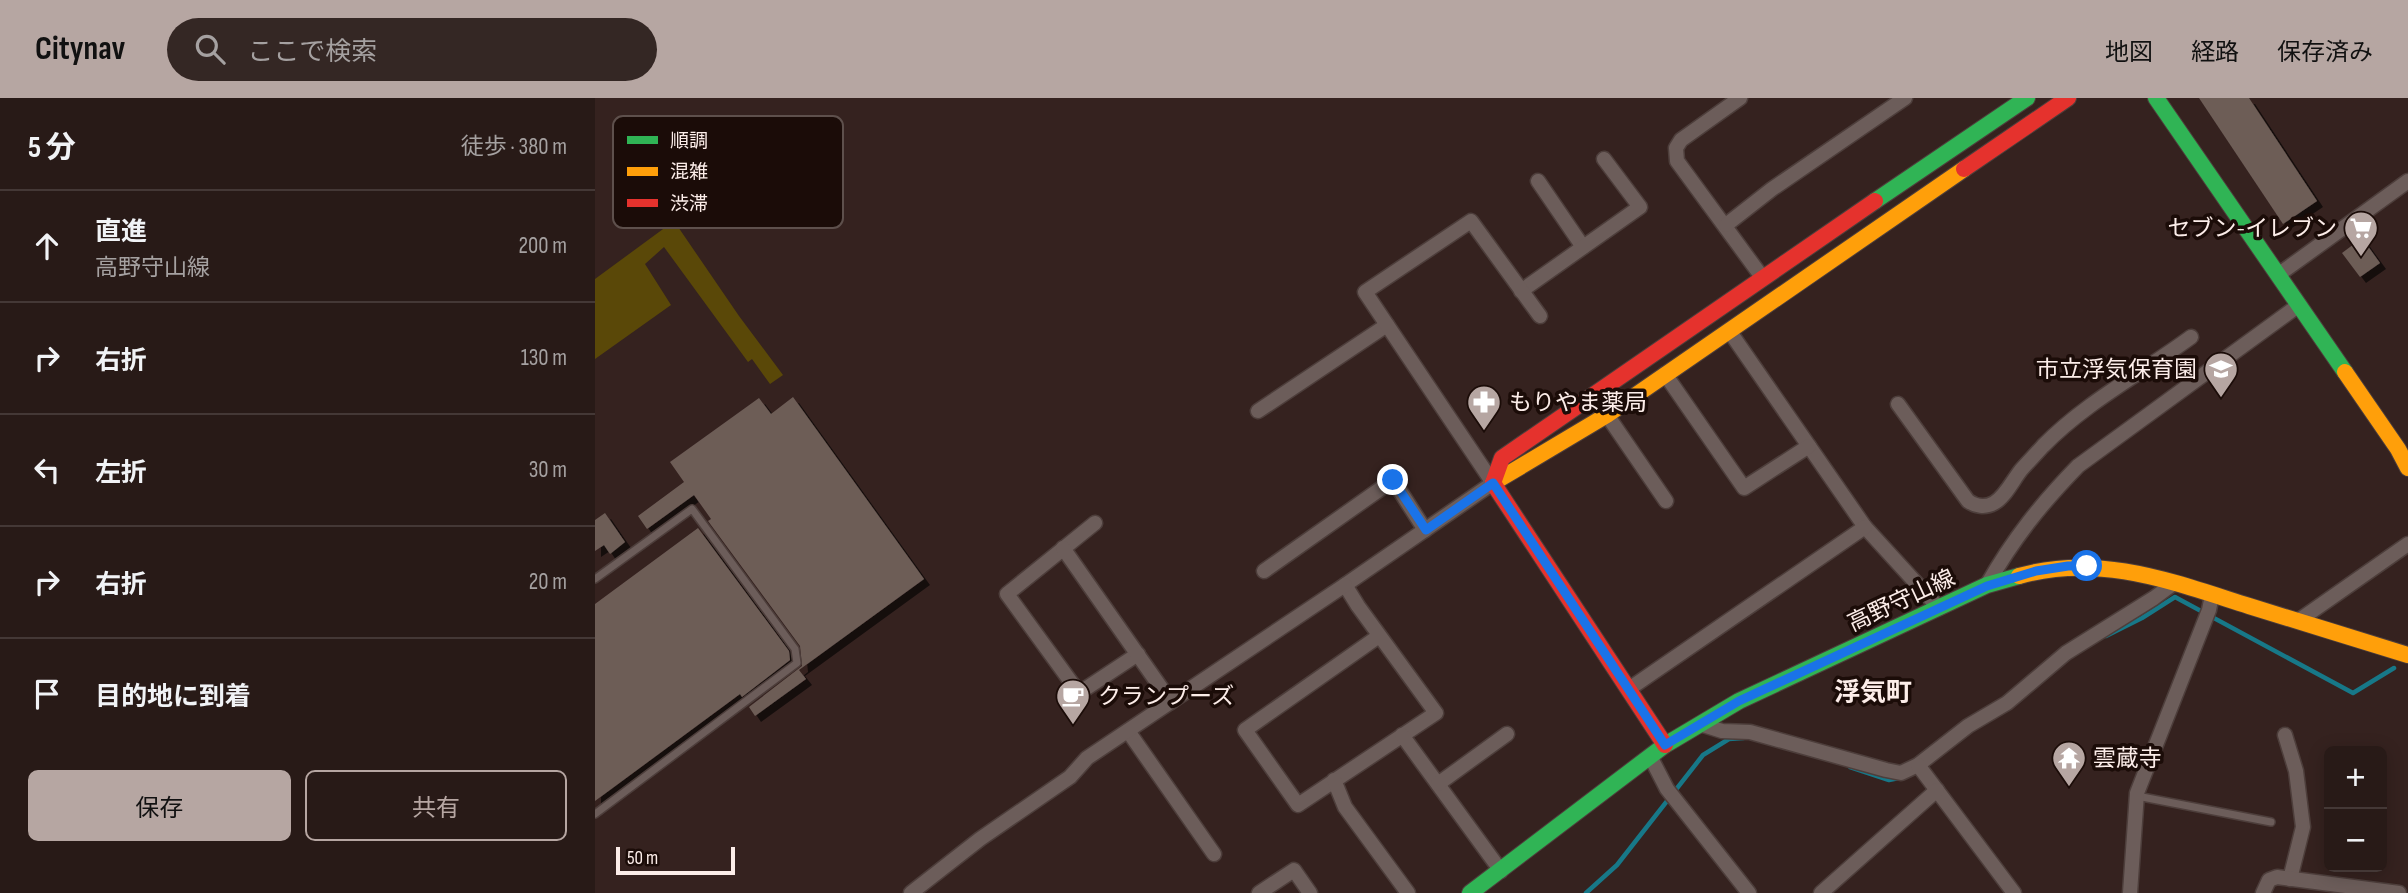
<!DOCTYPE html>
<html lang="ja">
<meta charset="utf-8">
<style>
:root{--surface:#281a17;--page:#342724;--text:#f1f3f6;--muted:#a5a1a1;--line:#443836;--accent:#b6a6a2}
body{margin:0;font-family:"Sofia Sans Condensed","Noto Sans JP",sans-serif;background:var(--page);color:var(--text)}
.controls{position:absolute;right:21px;bottom:21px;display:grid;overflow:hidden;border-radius:10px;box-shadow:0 4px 18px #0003}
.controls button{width:63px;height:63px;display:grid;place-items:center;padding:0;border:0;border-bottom:2px solid var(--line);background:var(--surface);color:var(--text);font:35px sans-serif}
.scale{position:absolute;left:21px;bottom:18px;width:119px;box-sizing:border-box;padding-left:7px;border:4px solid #fcede9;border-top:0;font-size:19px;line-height:24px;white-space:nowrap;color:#fcede9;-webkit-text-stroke:5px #1b0c08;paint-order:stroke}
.stop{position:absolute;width:21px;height:21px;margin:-16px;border:5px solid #1a73e8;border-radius:50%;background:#fff}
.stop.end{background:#1a73e8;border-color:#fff;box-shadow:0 2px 7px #0008}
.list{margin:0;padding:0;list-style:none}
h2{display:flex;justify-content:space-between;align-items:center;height:91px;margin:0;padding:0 28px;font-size:30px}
h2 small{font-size:23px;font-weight:400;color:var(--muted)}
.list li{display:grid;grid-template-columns:46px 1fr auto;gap:21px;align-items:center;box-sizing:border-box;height:112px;padding:0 28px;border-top:2px solid var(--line)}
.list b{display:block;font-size:26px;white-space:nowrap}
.list p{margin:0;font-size:23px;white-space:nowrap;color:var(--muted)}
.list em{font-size:23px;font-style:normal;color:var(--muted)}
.actions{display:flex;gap:14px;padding:21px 28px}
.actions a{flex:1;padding:16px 0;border:2px solid var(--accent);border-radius:10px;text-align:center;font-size:24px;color:var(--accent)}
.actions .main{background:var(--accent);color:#111}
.icon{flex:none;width:38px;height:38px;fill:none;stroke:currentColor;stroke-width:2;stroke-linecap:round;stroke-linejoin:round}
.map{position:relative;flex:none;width:1813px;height:795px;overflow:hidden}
header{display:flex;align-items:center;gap:42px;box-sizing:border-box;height:98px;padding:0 35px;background:var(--accent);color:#111}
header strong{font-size:33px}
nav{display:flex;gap:38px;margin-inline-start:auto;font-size:24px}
.search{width:490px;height:63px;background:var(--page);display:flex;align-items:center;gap:18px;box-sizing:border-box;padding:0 24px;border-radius:38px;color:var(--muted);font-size:26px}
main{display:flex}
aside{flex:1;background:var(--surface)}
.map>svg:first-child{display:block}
.green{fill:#5a4808}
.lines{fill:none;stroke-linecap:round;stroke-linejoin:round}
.stream{stroke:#177888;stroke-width:4.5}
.building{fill:#6d5d57;filter:url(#shadow)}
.lane-casing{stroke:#4d3e3b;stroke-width:10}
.street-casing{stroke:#4d3e3b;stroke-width:17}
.fast-casing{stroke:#4d3e3b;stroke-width:18}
.slow-casing{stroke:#4d3e3b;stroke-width:18}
.jam-casing{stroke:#4d3e3b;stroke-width:18}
.lane{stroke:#6c5d5a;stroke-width:7}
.street{stroke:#6c5d5a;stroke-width:14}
.fast{stroke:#30b455;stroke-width:16}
.slow{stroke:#ff9f0a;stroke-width:16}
.jam{stroke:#e5322d;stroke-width:16}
.route{stroke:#1a73e8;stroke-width:9}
.labels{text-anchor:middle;stroke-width:7;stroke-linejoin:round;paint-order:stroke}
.poi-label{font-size:23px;fill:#fcede9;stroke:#1b0c08;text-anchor:start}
.street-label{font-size:23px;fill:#fcede9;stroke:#1b0c08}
.quarter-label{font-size:26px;font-weight:bold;fill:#fcede9;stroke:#1b0c08}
.key{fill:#1b0c08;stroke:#5e504c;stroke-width:2}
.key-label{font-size:19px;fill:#fcede9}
</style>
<header>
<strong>Citynav</strong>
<div class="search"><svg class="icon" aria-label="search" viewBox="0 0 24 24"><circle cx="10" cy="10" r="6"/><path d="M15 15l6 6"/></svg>ここで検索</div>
<nav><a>地図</a><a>経路</a><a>保存済み</a></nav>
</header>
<main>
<aside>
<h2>5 分<small>徒歩 · 380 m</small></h2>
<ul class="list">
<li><svg class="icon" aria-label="ahead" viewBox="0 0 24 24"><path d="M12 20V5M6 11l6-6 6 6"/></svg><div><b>直進</b><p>高野守山線</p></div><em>200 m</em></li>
<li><svg class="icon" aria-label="right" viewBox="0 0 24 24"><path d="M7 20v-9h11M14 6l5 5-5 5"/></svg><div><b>右折</b></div><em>130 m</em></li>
<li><svg class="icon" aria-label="left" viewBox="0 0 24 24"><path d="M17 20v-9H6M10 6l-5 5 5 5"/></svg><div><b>左折</b></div><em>30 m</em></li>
<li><svg class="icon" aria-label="right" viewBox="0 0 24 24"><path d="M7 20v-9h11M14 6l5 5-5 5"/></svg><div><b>右折</b></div><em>20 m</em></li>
<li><svg class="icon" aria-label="arrive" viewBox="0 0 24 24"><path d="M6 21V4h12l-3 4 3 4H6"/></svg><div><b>目的地に到着</b></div></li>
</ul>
<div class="actions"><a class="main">保存</a><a>共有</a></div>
</aside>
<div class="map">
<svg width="1813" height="795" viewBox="0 0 1813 795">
<defs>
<filter id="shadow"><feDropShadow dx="6" dy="6" stdDeviation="0" flood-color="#0009"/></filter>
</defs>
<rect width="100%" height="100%" fill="#35221f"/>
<polygon class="green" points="79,123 144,218 188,277 175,286 157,261 153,264 69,149 50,166 76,207 0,261 0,181"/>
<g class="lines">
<g class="stream">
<polyline points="1511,538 1547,520 1580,499 1758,595 1799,570"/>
<polyline points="1255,669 1294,682 1304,680"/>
<polyline points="991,795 1022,767 1108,657 1134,641 1149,640"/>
</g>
</g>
<g class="building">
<polygon points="1604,0 1654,0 1722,103 1688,126"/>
<polygon points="1767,140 1785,165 1765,179 1747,155"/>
<polygon points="198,299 329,481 204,572 211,581 160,618 154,609 207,568 205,548 113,423 116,421 99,397 52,431 43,418 89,384 75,364 164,300 176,316"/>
<polygon points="10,415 30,444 15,456 9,447 0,453 0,422"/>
<polygon points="103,430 194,553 195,562 147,599 145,596 0,703 0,506"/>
</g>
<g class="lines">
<g class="lane-casing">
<g id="lane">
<polyline points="0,481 97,411 200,551 202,565 0,716"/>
<polyline points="1542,698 1676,724"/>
</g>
</g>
<g class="street-casing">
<g id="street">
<polyline points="1145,0 1086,42 1081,50 1082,63 1167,179"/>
<polyline points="943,83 988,149"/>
<polyline points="1131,127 1177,91 1310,0"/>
<polyline points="1683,177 1813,83"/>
<polyline points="926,193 1045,109 1009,61"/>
<polyline points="1135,234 1270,429 1344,510"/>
<polyline points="1070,276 1149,390 1214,348"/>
<path d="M 1303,306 L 1373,403 C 1380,408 1390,410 1399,405 C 1410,399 1418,382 1426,372 C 1433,364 1441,356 1448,348 C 1491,304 1547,275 1596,239"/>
<polyline points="663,313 792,227"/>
<polyline points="1012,317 1071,403"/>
<polyline points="500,425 412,496 484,595 543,556"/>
<polyline points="468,450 576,604"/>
<polyline points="669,473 798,382 830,432"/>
<path d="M 1392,487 C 1418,441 1446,406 1483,368 L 1704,207"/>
<polyline points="1703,523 1813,446"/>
<polyline points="784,538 650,632 703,707 841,615 763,508 750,487 898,385 770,194 876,123 945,218"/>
<polyline points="1034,591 1270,429"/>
<polyline points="1105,626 1127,633 1155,634 1291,672 1306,675 1323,667 1373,628 1412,605 1471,555 1559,500 1579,485"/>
<polyline points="533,633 619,756"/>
<polyline points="807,637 906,773"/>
<polyline points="1690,637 1701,673 1708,729 1695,781"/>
<polyline points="1056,660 1072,691 1154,795"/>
<polyline points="1323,667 1419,795"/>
<polyline points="739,682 750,709 813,795"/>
<polyline points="843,686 912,636"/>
<polyline points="316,795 385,741 475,679 492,660 750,487"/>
<polyline points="664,795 699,772 715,795"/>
<polyline points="1226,795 1342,692"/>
<polyline points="1535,795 1542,695 1614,512 1617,497"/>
<polyline points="1668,795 1674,782 1682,779 1804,795"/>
</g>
</g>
<g class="fast-casing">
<g id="fast">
<polyline points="1561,0 1750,274"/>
<polyline points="1280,103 1432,0"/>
<polyline points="875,795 1070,647 1144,603 1392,487 1424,478"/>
</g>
</g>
<g class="slow-casing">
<g id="slow">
<polyline points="1750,274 1803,351 1813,370"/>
<polyline points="898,385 1012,317 1369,71"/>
<path d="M 1424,478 C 1505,455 1578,484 1654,508 C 1707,524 1760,541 1813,557"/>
</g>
</g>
<g class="jam-casing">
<g id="jam">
<polyline points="1369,71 1473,0"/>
<polyline points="898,385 907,360 1280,103"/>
<polyline points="898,385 1070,647"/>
</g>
</g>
<use href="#lane" class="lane"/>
<use href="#street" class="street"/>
<use href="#fast" class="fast"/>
<use href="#slow" class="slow"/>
<use href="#jam" class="jam"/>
</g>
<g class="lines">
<polyline class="route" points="798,382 831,432 898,385 1070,647 1144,603 1392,488 1441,473 1473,468 1492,468"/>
</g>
<defs>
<g id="supermarket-pin" transform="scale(1.75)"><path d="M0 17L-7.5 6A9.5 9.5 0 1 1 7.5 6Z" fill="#b6a6a2" stroke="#1b0c08"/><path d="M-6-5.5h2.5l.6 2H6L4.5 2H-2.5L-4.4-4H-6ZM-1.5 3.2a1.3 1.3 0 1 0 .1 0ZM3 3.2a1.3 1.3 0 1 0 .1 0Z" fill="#fff"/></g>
<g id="school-pin" transform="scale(1.75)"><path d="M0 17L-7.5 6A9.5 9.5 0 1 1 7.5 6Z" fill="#b6a6a2" stroke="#1b0c08"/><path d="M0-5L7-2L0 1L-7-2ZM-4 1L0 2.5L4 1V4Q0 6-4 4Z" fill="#fff"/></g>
<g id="pharmacy-pin" transform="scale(1.75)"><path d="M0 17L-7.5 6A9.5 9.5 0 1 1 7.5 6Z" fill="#b6a6a2" stroke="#1b0c08"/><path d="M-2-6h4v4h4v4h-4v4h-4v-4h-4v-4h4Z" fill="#fff"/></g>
<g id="cafe-pin" transform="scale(1.75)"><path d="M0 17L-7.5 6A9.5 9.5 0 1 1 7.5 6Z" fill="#b6a6a2" stroke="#1b0c08"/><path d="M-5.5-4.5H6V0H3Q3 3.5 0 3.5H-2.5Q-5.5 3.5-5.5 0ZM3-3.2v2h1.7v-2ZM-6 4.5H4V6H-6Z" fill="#fff"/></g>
<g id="temple-pin" transform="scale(1.75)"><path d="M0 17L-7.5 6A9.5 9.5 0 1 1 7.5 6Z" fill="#b6a6a2" stroke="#1b0c08"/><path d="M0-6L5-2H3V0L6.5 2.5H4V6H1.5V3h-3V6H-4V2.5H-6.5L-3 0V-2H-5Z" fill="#fff"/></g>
</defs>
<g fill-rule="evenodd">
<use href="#supermarket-pin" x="1766" y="130"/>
<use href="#school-pin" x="1626" y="271"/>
<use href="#pharmacy-pin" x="889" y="304"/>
<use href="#cafe-pin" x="478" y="598"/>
<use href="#temple-pin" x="1474" y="660"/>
</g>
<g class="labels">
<g class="poi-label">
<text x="1742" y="138" text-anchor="end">セブン-イレブン</text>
<text x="1602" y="279" text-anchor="end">市立浮気保育園</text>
<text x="914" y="312">もりやま薬局</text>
<text x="503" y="606">クランプーズ</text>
<text x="1498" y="668">雲蔵寺</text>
</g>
<g class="street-label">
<text transform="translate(1306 502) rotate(-25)" y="8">高野守山線</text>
</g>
<g class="quarter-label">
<text x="1278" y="603">浮気町</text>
</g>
</g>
<rect x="18" y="18" width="230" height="112" rx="10" class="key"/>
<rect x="32" y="38" width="31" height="8" fill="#30b455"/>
<rect x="32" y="69" width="31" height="9" fill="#ff9f0a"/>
<rect x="32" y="101" width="31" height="8" fill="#e5322d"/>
<g class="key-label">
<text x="75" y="49">順調</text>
<text x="75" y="80">混雑</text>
<text x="75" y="112">渋滞</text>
</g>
</svg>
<div class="controls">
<button>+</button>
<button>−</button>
</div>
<div class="scale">50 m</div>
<div class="stop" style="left:1492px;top:468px"></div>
<div class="stop end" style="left:798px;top:382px"></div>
</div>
</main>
